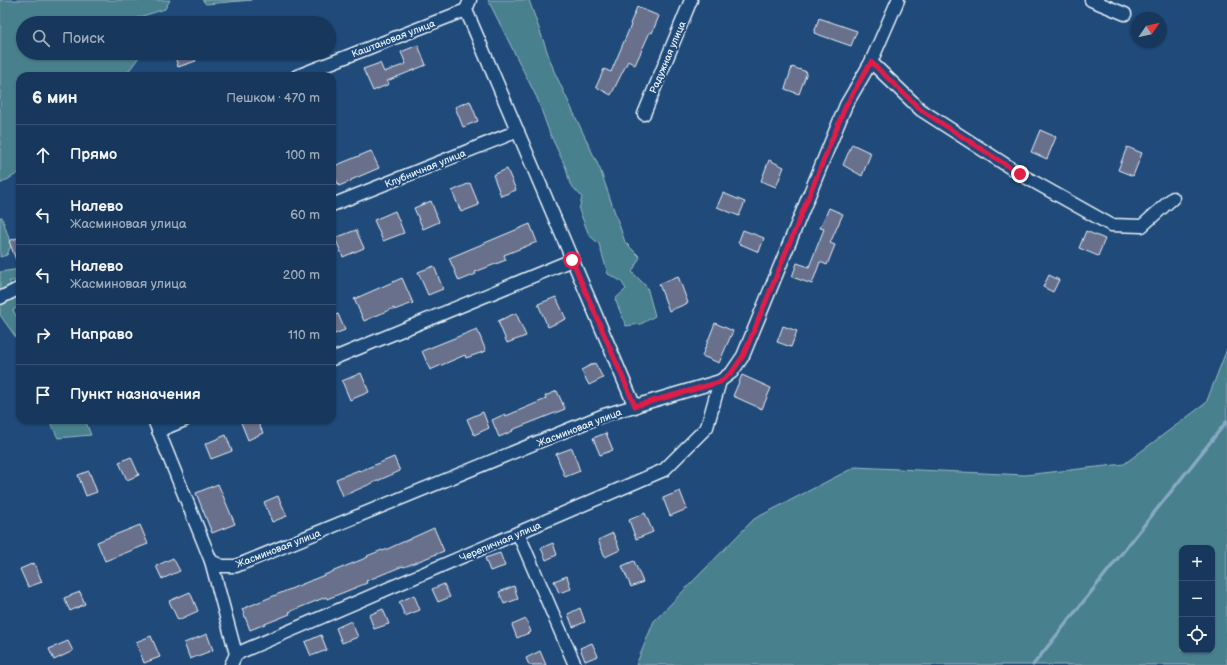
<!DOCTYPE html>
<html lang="ru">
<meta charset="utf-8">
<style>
:root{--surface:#17385c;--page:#244365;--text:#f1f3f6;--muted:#9eacbb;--line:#365272}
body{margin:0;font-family:"Balsamiq Sans",sans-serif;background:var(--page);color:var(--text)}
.controls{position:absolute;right:12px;bottom:12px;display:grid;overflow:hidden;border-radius:8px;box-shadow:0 1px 3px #0004}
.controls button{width:36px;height:36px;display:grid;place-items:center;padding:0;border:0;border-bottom:1px solid var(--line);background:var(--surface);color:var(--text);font:20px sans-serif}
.compass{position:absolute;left:1131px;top:12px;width:36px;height:36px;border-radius:50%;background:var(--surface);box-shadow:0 1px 3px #0004;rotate:56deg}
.stop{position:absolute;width:12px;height:12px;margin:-9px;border:3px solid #e11d48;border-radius:50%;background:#fff}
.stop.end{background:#e11d48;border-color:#fff;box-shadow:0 1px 4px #0008}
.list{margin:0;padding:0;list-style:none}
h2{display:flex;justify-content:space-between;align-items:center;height:52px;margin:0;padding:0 16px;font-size:17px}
h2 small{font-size:13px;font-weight:400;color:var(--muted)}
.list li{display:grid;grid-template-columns:26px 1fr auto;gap:12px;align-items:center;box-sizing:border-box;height:60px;padding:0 16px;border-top:1px solid var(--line)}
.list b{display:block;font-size:15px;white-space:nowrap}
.list p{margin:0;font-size:13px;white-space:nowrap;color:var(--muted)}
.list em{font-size:13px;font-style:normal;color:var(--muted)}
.icon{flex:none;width:22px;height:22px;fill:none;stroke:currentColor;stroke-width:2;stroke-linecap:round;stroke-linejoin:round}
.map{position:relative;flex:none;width:1227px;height:665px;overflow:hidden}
.search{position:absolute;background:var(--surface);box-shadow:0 1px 3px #0004;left:16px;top:16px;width:320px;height:44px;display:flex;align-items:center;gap:10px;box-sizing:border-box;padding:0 14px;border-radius:22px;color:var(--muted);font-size:15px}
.panel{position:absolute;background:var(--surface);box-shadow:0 1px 3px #0004;left:16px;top:72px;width:320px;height:352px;border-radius:12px}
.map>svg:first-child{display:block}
.green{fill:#4a808d;stroke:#99b8c2;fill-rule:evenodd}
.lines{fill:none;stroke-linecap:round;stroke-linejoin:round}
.stream{stroke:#86aac4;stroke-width:3.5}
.building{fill:#68708c;stroke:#e8f1f8}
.minor-casing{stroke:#e8f1f8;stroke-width:15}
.minor{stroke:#1f4a7a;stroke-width:12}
.route{stroke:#e11d48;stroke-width:5}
.labels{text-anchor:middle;stroke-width:4;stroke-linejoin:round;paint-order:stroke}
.street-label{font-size:10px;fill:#e8f1f8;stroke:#1f4a7a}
</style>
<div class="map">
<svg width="1227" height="665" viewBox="0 0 1227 665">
<rect width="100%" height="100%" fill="#1f4a7a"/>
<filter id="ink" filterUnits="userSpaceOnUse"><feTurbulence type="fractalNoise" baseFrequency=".025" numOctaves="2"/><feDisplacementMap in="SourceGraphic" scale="8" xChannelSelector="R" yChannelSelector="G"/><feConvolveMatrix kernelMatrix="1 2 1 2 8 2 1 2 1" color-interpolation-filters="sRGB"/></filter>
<g filter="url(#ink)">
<g class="green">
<polygon points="0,0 170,0 165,9 127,21 128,23 23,23 23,53 142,53 125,76 20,76 20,172 0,184"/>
<polygon points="202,0 252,0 206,4"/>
<polygon points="488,0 529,0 554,71 600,169 625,242 640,257 632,272 647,287 655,316 641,324 626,326 615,299 626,289 621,281 608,274 599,244 589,235 579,210 582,197 570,184 566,168 550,134 537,98"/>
<polygon points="0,217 2,217 11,245 7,255 0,257"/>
<polygon points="20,269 20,281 9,281 20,298 20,306 13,310 18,320 20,320 20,343 0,315 0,272"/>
<path d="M 1227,349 L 1227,665 L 636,665 L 654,621 L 754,519 L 855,467 L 1025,475 L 1124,464 L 1206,403 ZM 1182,548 L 1212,548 L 1212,650 L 1182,650 Z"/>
<polygon points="49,420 85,420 91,435 58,438"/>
</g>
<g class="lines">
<polyline class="stream" points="1033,665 1227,421"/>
</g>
<g class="building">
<polygon points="637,7 659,16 652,33 650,32 635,65 628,61 611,95 596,87 604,69 611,72 631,25 630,24"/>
<polygon points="819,18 857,31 851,46 814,33"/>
<polygon points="418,45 426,65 387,81 389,84 373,91 363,69 380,63 384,72 406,64 401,52"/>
<polygon points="174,53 193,53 196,61 178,67"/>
<polygon points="792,67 807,72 799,94 785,89"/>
<polygon points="470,101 478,121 463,127 455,107"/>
<polygon points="1040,130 1056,137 1047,159 1031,152"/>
<polygon points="852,144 871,153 862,176 843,165"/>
<polygon points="1127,147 1142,153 1133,176 1118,170"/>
<polygon points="371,151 379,168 351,180 351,181 339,186 332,170 332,167"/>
<polygon points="769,160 784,167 776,187 761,181"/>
<polygon points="507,169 516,190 501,196 493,175"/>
<polygon points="470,183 479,205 461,212 452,191"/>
<polygon points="723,193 745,202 739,216 717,207"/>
<polygon points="431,201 439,222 423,229 414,208"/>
<polygon points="829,208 843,214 830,243 835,245 827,265 820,262 812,284 792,277 797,263 809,267 824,229 820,228"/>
<polygon points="395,211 404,233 383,241 374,220"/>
<polygon points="530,224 537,242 504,255 506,260 475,272 476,274 459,281 449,258"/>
<polygon points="356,230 364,248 343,257 335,238"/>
<polygon points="743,230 764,238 759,252 738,243"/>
<polygon points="1086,231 1105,239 1098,256 1079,248"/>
<polygon points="20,237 20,268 19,268 9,241"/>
<polygon points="434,266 443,289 428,295 418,272"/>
<polygon points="1049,275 1059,280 1053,292 1043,287"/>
<polygon points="678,276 688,303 669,311 659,284"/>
<polygon points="402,278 413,303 394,310 394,308 364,321 354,299"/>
<polygon points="556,297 566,319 548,327 538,304"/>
<polygon points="516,313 526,336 507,343 498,321"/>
<polygon points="338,314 345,330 332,335 332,316"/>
<polygon points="715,323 733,331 719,363 702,356"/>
<polygon points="783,326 797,331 791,347 777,342"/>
<polygon points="477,329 486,351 466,358 465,355 430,370 422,351"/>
<polygon points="595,363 603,378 589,385 581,370"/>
<polygon points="361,373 369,392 350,400 342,381"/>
<polygon points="742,375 771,388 762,409 733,396"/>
<polygon points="557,391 565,409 512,430 513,431 499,437 492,420 505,414 506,416 546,399 545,396"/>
<polygon points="483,412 489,428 474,435 467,419"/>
<polygon points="240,420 257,420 263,433 248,440"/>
<polygon points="606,433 613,450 600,455 593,438"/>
<polygon points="226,435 232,451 211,459 205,444"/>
<polygon points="572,448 580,471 565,477 556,454"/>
<polygon points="131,457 139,475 127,480 119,462"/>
<polygon points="394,457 400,471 343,496 336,479 359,470 360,471"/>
<polygon points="89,471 97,492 86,496 78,475"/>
<polygon points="218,484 235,524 212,533 196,493"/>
<polygon points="680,491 687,509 670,516 663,498"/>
<polygon points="278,496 287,516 272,522 264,502"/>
<polygon points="645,513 653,532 636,539 629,520"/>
<polygon points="140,525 148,544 105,561 97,542"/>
<polygon points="434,528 444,551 404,567 403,566 366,581 367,583 327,599 326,597 289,612 290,614 250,630 242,609 368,557 367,556 382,550 383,551"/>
<polygon points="613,533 620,550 605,557 598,540"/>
<polygon points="553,543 557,555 546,560 541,548"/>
<polygon points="500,553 505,566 490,571 485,558"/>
<polygon points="173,558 180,571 162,579 156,566"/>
<polygon points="634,561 643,582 631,587 622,566"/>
<polygon points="34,563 42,582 28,587 20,569"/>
<polygon points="567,576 571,589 559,593 554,581"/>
<polygon points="444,584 450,597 438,602 432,589"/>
<polygon points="514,586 518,599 504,604 499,592"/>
<polygon points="80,592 85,604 70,611 64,598"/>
<polygon points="190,592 198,611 178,620 169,601"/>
<polygon points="414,595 420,610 405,616 399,602"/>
<polygon points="580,608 585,622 573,627 568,614"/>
<polygon points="383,609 389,624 374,629 369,615"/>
<polygon points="526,619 531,632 517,638 512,625"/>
<polygon points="351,621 358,637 342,643 336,628"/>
<polygon points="207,634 213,650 190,659 184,643"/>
<polygon points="321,635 327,650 311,656 305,642"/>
<polygon points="151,636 160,657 144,663 136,642"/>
<polygon points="68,641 73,651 54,660 49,649"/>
<polygon points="592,643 598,656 585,661 580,648"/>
<polygon points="540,651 546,665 529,665 526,658"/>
</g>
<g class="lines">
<g class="minor-casing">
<g id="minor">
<polyline points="470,0 466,10 635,407"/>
<polyline points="1091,0 1125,14"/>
<polyline points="871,62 921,110 1020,174 1111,225 1142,226 1173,198"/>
<polyline points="297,76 466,10"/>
<polyline points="644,114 691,0"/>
<polyline points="332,205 518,131"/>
<polyline points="0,298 20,288"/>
<polyline points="332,359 572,260"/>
<polyline points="154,420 211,561 222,566 236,566 604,415 720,381 732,372 743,356 846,105 871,62 898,0"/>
<polyline points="158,431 185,420"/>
<polyline points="518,533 575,665"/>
<polyline points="211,561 236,654 231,665"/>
<polyline points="236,654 664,470 707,427 720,381"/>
</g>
</g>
<use href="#minor" class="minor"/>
</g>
</g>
<g class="lines" filter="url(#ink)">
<polyline class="route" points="572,260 635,406 720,382 732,372 743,356 755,328 846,105 871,62 921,110 1020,174"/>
</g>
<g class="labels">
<g class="street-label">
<text transform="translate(393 38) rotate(-21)" y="4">Каштановая улица</text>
<text transform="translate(667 57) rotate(-67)" y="4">Радужная улица</text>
<text transform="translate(425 168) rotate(-22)" y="4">Клубничная улица</text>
<text transform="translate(579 427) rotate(-21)" y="4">Жасминовая улица</text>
<text transform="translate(500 541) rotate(-23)" y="4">Черепичная улица</text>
<text transform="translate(278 548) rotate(-21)" y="4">Жасминовая улица</text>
</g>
</g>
</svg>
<div class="controls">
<button>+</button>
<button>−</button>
<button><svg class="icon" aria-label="locate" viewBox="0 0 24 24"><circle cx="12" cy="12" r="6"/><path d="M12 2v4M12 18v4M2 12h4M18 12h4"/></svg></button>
</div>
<svg class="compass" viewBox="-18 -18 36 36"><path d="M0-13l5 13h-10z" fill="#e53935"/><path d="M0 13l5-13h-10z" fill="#9eacbb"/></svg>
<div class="stop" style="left:572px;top:260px"></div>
<div class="stop end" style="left:1020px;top:174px"></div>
<div class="search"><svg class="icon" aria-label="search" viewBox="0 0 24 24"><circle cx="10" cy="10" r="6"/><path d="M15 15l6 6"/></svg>Поиск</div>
<section class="panel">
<h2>6 мин<small>Пешком · 470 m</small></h2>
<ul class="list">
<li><svg class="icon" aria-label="ahead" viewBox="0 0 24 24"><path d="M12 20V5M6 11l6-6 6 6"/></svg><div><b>Прямо</b></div><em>100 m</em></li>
<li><svg class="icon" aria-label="left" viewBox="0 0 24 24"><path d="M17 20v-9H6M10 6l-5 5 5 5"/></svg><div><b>Налево</b><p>Жасминовая улица</p></div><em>60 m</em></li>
<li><svg class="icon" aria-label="left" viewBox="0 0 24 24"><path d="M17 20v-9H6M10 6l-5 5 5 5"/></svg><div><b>Налево</b><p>Жасминовая улица</p></div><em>200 m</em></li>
<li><svg class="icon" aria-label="right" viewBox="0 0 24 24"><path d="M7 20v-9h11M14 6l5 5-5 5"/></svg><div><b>Направо</b></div><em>110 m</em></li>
<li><svg class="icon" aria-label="arrive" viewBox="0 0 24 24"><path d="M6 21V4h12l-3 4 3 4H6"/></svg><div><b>Пункт назначения</b></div></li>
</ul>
</section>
</div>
